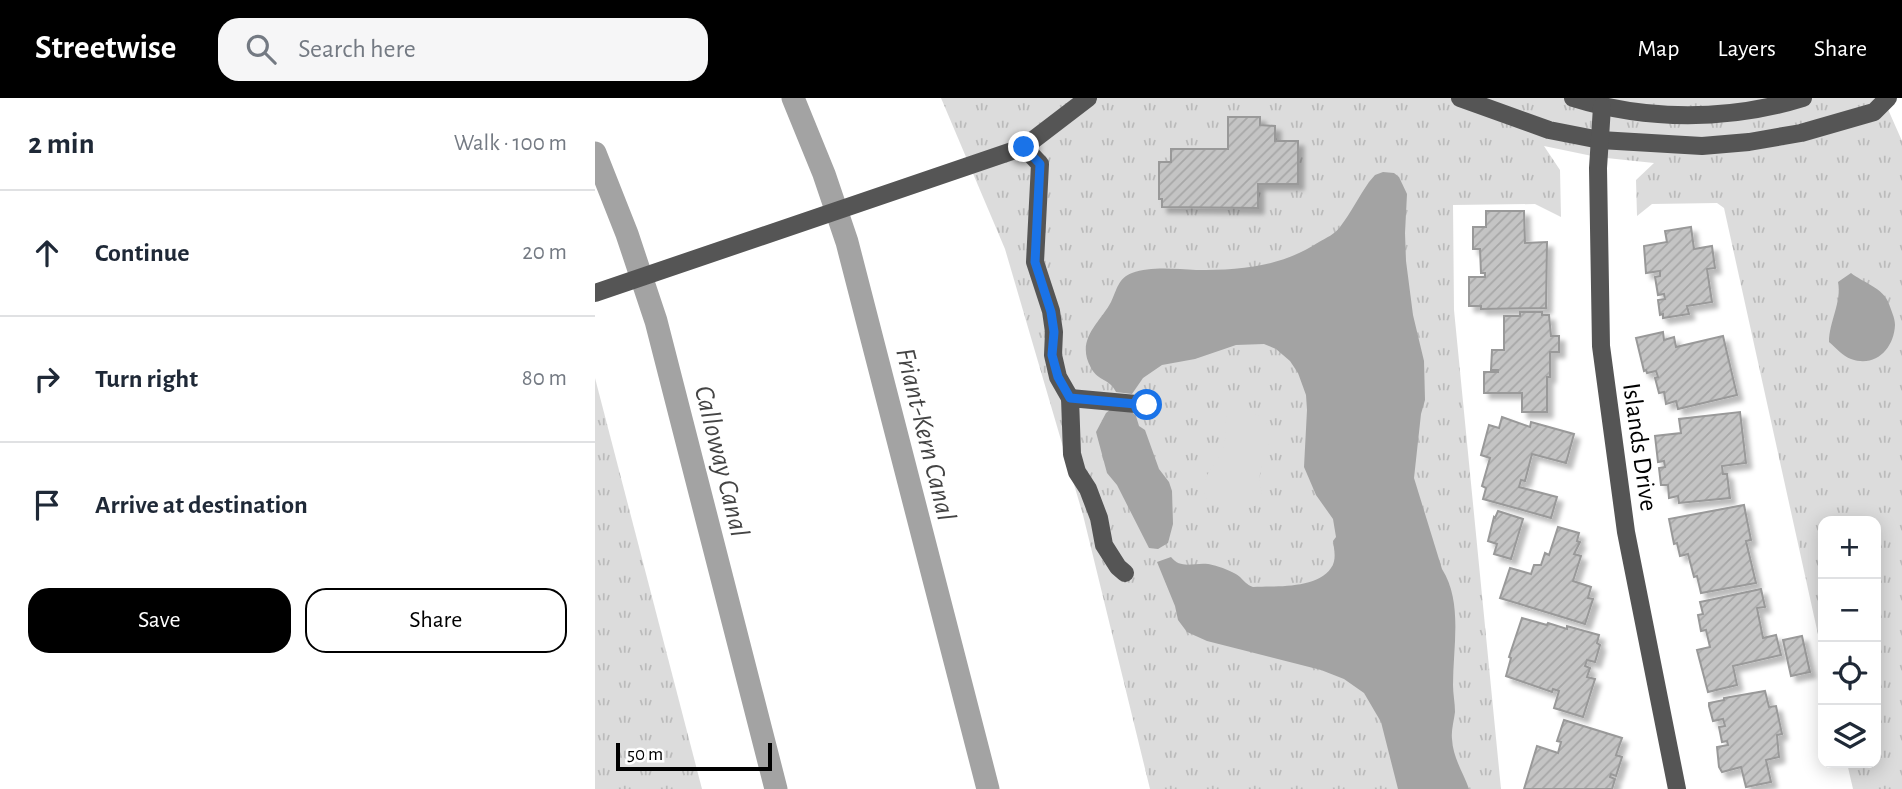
<!DOCTYPE html>
<meta charset="utf-8">
<style>
:root{--surface:#fff;--page:#f6f6f7;--text:#1f2937;--muted:#747a83;--line:#e0e1e3;--accent:#000}
body{margin:0;font-family:"Alegreya Sans",sans-serif;background:var(--page);color:var(--text)}
.controls{position:absolute;right:21px;bottom:21px;display:grid;overflow:hidden;border-radius:14px;box-shadow:0 4px 18px #0003}
.controls button{width:63px;height:63px;display:grid;place-items:center;padding:0;border:0;border-bottom:2px solid var(--line);background:var(--surface);color:var(--text);font:35px sans-serif}
.scale{position:absolute;left:21px;bottom:18px;width:156px;box-sizing:border-box;padding-left:7px;border:4px solid #000;border-top:0;font-size:19px;line-height:24px;white-space:nowrap;color:#000;-webkit-text-stroke:5px #fff;paint-order:stroke}
.stop{position:absolute;width:21px;height:21px;margin:-16px;border:5px solid #1a73e8;border-radius:50%;background:#fff}
.stop.end{background:#1a73e8;border-color:#fff;box-shadow:0 2px 7px #0008}
.list{margin:0;padding:0;list-style:none}
h2{display:flex;justify-content:space-between;align-items:center;height:91px;margin:0;padding:0 28px;font-size:30px}
h2 small{font-size:23px;font-weight:400;color:var(--muted)}
.list li{display:grid;grid-template-columns:46px 1fr auto;gap:21px;align-items:center;box-sizing:border-box;height:126px;padding:0 28px;border-top:2px solid var(--line)}
.list b{display:block;font-size:26px;white-space:nowrap}
.list em{font-size:23px;font-style:normal;color:var(--muted)}
.actions{display:flex;gap:14px;padding:21px 28px}
.actions a{flex:1;padding:16px 0;border:2px solid var(--accent);border-radius:21px;text-align:center;font-size:24px;color:var(--accent)}
.actions .main{background:var(--accent);color:#fff}
.icon{flex:none;width:38px;height:38px;fill:none;stroke:currentColor;stroke-width:2;stroke-linecap:round;stroke-linejoin:round}
.map{position:relative;flex:none;width:1307px;height:691px;overflow:hidden}
header{display:flex;align-items:center;gap:42px;box-sizing:border-box;height:98px;padding:0 35px;background:var(--accent);color:#fff}
header strong{font-size:33px}
nav{display:flex;gap:38px;margin-inline-start:auto;font-size:24px}
.search{width:490px;height:63px;background:var(--page);display:flex;align-items:center;gap:18px;box-sizing:border-box;padding:0 24px;border-radius:21px;color:var(--muted);font-size:26px}
main{display:flex}
aside{flex:1;background:var(--surface)}
.map>svg:first-child{display:block}
.grass{fill:url(#grass-tufts)}
.pitch{fill:#dcdcdc}
.water{fill:#a3a3a3}
.lines{fill:none;stroke-linecap:round;stroke-linejoin:round}
.canal{stroke:#a3a3a3;stroke-width:23}
.building{fill:url(#building-hatch);stroke:#999;stroke-width:2;filter:url(#shadow)}
.minor{stroke:#555;stroke-width:18}
.route{stroke:#1a73e8;stroke-width:9}
.labels{text-anchor:middle;stroke-width:6;stroke-linejoin:round;paint-order:stroke}
.street-label{font-size:26px;fill:#000;stroke:#fff}
.water-label{font-size:28px;font-style:italic;fill:#444;stroke:#fff}
</style>
<header>
<strong>Streetwise</strong>
<div class="search"><svg class="icon" aria-label="search" viewBox="0 0 24 24"><circle cx="10" cy="10" r="6"/><path d="M15 15l6 6"/></svg>Search here</div>
<nav><a>Map</a><a>Layers</a><a>Share</a></nav>
</header>
<main>
<aside>
<h2>2 min<small>Walk · 100 m</small></h2>
<ul class="list">
<li><svg class="icon" aria-label="ahead" viewBox="0 0 24 24"><path d="M12 20V5M6 11l6-6 6 6"/></svg><div><b>Continue</b></div><em>20 m</em></li>
<li><svg class="icon" aria-label="right" viewBox="0 0 24 24"><path d="M7 20v-9h11M14 6l5 5-5 5"/></svg><div><b>Turn right</b></div><em>80 m</em></li>
<li><svg class="icon" aria-label="arrive" viewBox="0 0 24 24"><path d="M6 21V4h12l-3 4 3 4H6"/></svg><div><b>Arrive at destination</b></div></li>
</ul>
<div class="actions"><a class="main">Save</a><a>Share</a></div>
</aside>
<div class="map">
<svg width="1307" height="691" viewBox="0 0 1307 691">
<defs>
<pattern id="grass-tufts" width="24" height="20" patternUnits="userSpaceOnUse" patternTransform="scale(1.75)"><rect width="24" height="20" fill="#dcdcdc"/><path d="M3 7l-1-3M5 7V3M7 7l1-3M15 17l-1-3M17 17v-4M19 17l1-3" fill="none" stroke="#bbb"/></pattern>
<pattern id="building-hatch" width="6" height="6" patternUnits="userSpaceOnUse" patternTransform="scale(1.75)"><rect width="6" height="6" fill="#c4c4c4"/><path d="M-1 1l2-2M0 6l6-6M5 7l2-2" fill="none" stroke="#a7a7a7"/></pattern>
<filter id="shadow"><feDropShadow dx="5.5" dy="5.5" stdDeviation="2" flood-color="#0004"/></filter>
</defs>
<rect width="100%" height="100%" fill="#fff"/>
<g class="grass">
<polygon points="346,0 1288,0 1307,43 1307,691 1258,691 1252,665 1281,665 1281,423 1228,423 1228,559 1129,110 1122,105 1057,106 1042,118 1041,82 1059,65 1002,59 949,48 965,72 966,119 940,106 858,107 859,212 906,691 555,691 488,417 410,151"/>
<polygon points="0,280 107,691 0,691"/>
</g>
<path class="pitch" d="M 636,311 C 653,311 677,318 675,339 C 674,351 667,363 665,376 C 663,386 671,399 662,406 C 655,412 645,410 636,410 C 624,409 614,409 610,396 C 605,375 625,365 629,347 C 633,334 626,321 636,311 Z"/>
<g class="water">
<path d="M 788,74 L 799,75 L 804,79 L 812,96 L 810,135 L 811,163 L 818,217 L 829,263 L 830,302 L 826,316 L 819,380 L 847,471 C 868,504 858,549 858,587 C 858,596 860,605 860,614 C 859,623 856,632 857,641 C 858,660 868,674 874,691 L 803,691 L 786,624 L 769,595 L 749,581 L 726,572 L 612,543 L 592,534 L 583,522 L 580,508 L 562,464 L 576,459 C 586,472 600,464 613,466 C 621,467 640,474 645,479 C 650,484 651,486 658,489 C 680,488 722,491 736,470 C 742,462 739,451 738,443 L 741,439 L 738,421 L 721,397 L 709,369 L 712,312 L 711,297 L 703,275 L 695,263 L 681,251 L 669,246 L 641,247 L 600,261 L 567,267 L 548,280 L 537,296 L 521,294 C 515,281 503,283 496,270 C 480,241 505,225 516,204 C 522,192 523,180 537,175 C 556,168 581,171 601,172 C 645,172 686,169 724,144 C 731,140 740,136 745,129 C 756,115 764,98 774,84 L 780,77 Z"/>
<path d="M 1256,175 C 1267,184 1289,190 1294,206 C 1296,212 1300,220 1300,227 C 1299,250 1281,270 1256,261 C 1248,258 1241,250 1234,244 C 1234,224 1247,204 1243,184 Z"/>
<polygon points="516,311 536,313 541,318 544,328 550,332 564,371 574,384 577,393 578,426 573,445 563,451 554,450 522,387 512,375 501,334 511,315"/>
</g>
<g class="lines">
<g class="canal">
<polyline points="198,0 229,76 252,144 393,691"/>
<polyline points="0,55 32,136 61,223 181,691"/>
</g>
</g>
<g class="building">
<polygon points="633,19 665,19 665,27 680,28 680,43 703,43 703,86 663,86 663,110 567,109 567,101 564,101 564,64 576,64 576,51 633,51"/>
<polygon points="891,113 929,113 930,145 952,144 951,210 886,211 886,208 874,208 874,179 890,179 890,175 886,175 885,151 878,151 878,129 891,129"/>
<polygon points="1096,129 1099,151 1117,148 1120,170 1112,171 1117,204 1092,208 1094,216 1068,220 1068,216 1065,217 1063,202 1070,201 1069,196 1063,197 1060,179 1065,178 1065,173 1051,175 1049,148 1072,144 1070,133"/>
<polygon points="925,214 947,214 947,217 954,217 956,238 964,238 964,254 955,254 955,279 952,279 952,314 927,314 927,295 889,295 889,274 903,274 903,272 896,272 897,252 909,252 909,218 925,218"/>
<polygon points="1068,234 1069,242 1079,239 1081,249 1128,238 1142,297 1083,311 1081,303 1071,306 1069,294 1064,295 1060,280 1063,279 1061,273 1052,275 1051,272 1049,273 1041,240"/>
<polygon points="1145,314 1151,365 1127,368 1128,376 1132,376 1135,400 1084,405 1083,398 1074,400 1073,387 1066,387 1064,370 1070,369 1069,363 1063,364 1060,338 1086,335 1084,321"/>
<polygon points="907,319 935,329 936,324 979,336 971,365 937,356 930,383 926,382 924,389 962,399 956,420 888,401 891,390 887,388 895,360 886,357 894,327 904,330"/>
<polygon points="1149,407 1156,442 1151,443 1161,485 1106,495 1102,478 1099,479 1093,456 1085,458 1082,445 1079,446 1074,421"/>
<polygon points="903,413 928,421 916,461 899,456 902,446 893,443 899,419 900,420"/>
<polygon points="963,429 984,435 982,443 985,444 979,456 986,458 978,483 996,489 993,500 998,501 990,526 905,500 915,470 936,476 939,467 946,467 950,455 954,457"/>
<polygon points="1166,491 1170,509 1162,510 1168,540 1181,537 1186,557 1138,568 1142,587 1113,594 1102,552 1115,549 1111,532 1106,533 1103,517 1108,516 1105,504"/>
<polygon points="927,520 952,527 953,525 972,531 972,528 1004,537 1002,545 1005,547 1000,564 992,562 990,568 995,570 992,579 1000,581 988,619 959,610 964,593 958,591 957,594 911,578 916,560 914,559"/>
<polygon points="1207,538 1215,574 1196,578 1188,542"/>
<polygon points="1170,593 1174,609 1181,608 1187,636 1182,637 1184,659 1171,662 1176,684 1151,689 1146,669 1127,674 1124,669 1122,649 1133,647 1132,643 1127,644 1124,629 1130,628 1128,621 1118,623 1114,608 1114,605 1129,602 1129,600"/>
<polygon points="969,622 1027,640 1021,657 1027,659 1021,678 1016,676 1015,679 1020,681 1017,691 929,691 942,648 963,655 966,644 962,643"/>
</g>
<g class="lines">
<g class="minor">
<polyline points="865,0 954,32 1005,42 1107,48 1154,44 1206,35 1279,14 1293,0"/>
<path d="M 978,0 C 1052,23 1134,23 1208,0"/>
<polyline points="1007,9 1003,70 1006,248 1031,434 1082,691"/>
<polyline points="429,49 445,66 440,164 456,213 459,234 458,257 463,279 475,300"/>
<polyline points="0,195 429,49 493,0"/>
<polyline points="530,475 523,469 509,447 504,420 493,391 482,374 477,356 475,300 552,307"/>
</g>
</g>
<g class="lines">
<polyline class="route" points="429,49 445,66 440,164 456,214 459,234 457,257 463,279 475,300 552,307"/>
</g>
<g class="labels">
<g class="street-label">
<text transform="translate(1046 349) rotate(82)" y="9">Islands Drive</text>
</g>
<g class="water-label">
<text transform="translate(332 336) rotate(76)" y="10">Friant-Kern Canal</text>
<text transform="translate(128 363) rotate(76)" y="10">Calloway Canal</text>
</g>
</g>
</svg>
<div class="controls">
<button>+</button>
<button>−</button>
<button><svg class="icon" aria-label="locate" viewBox="0 0 24 24"><circle cx="12" cy="12" r="6"/><path d="M12 2v4M12 18v4M2 12h4M18 12h4"/></svg></button>
<button><svg class="icon" aria-label="layers" viewBox="0 0 24 24"><path d="M12 4l9 5-9 5-9-5zM3 14l9 5 9-5"/></svg></button>
</div>
<div class="scale">50 m</div>
<div class="stop" style="left:552px;top:307px"></div>
<div class="stop end" style="left:429px;top:49px"></div>
</div>
</main>
